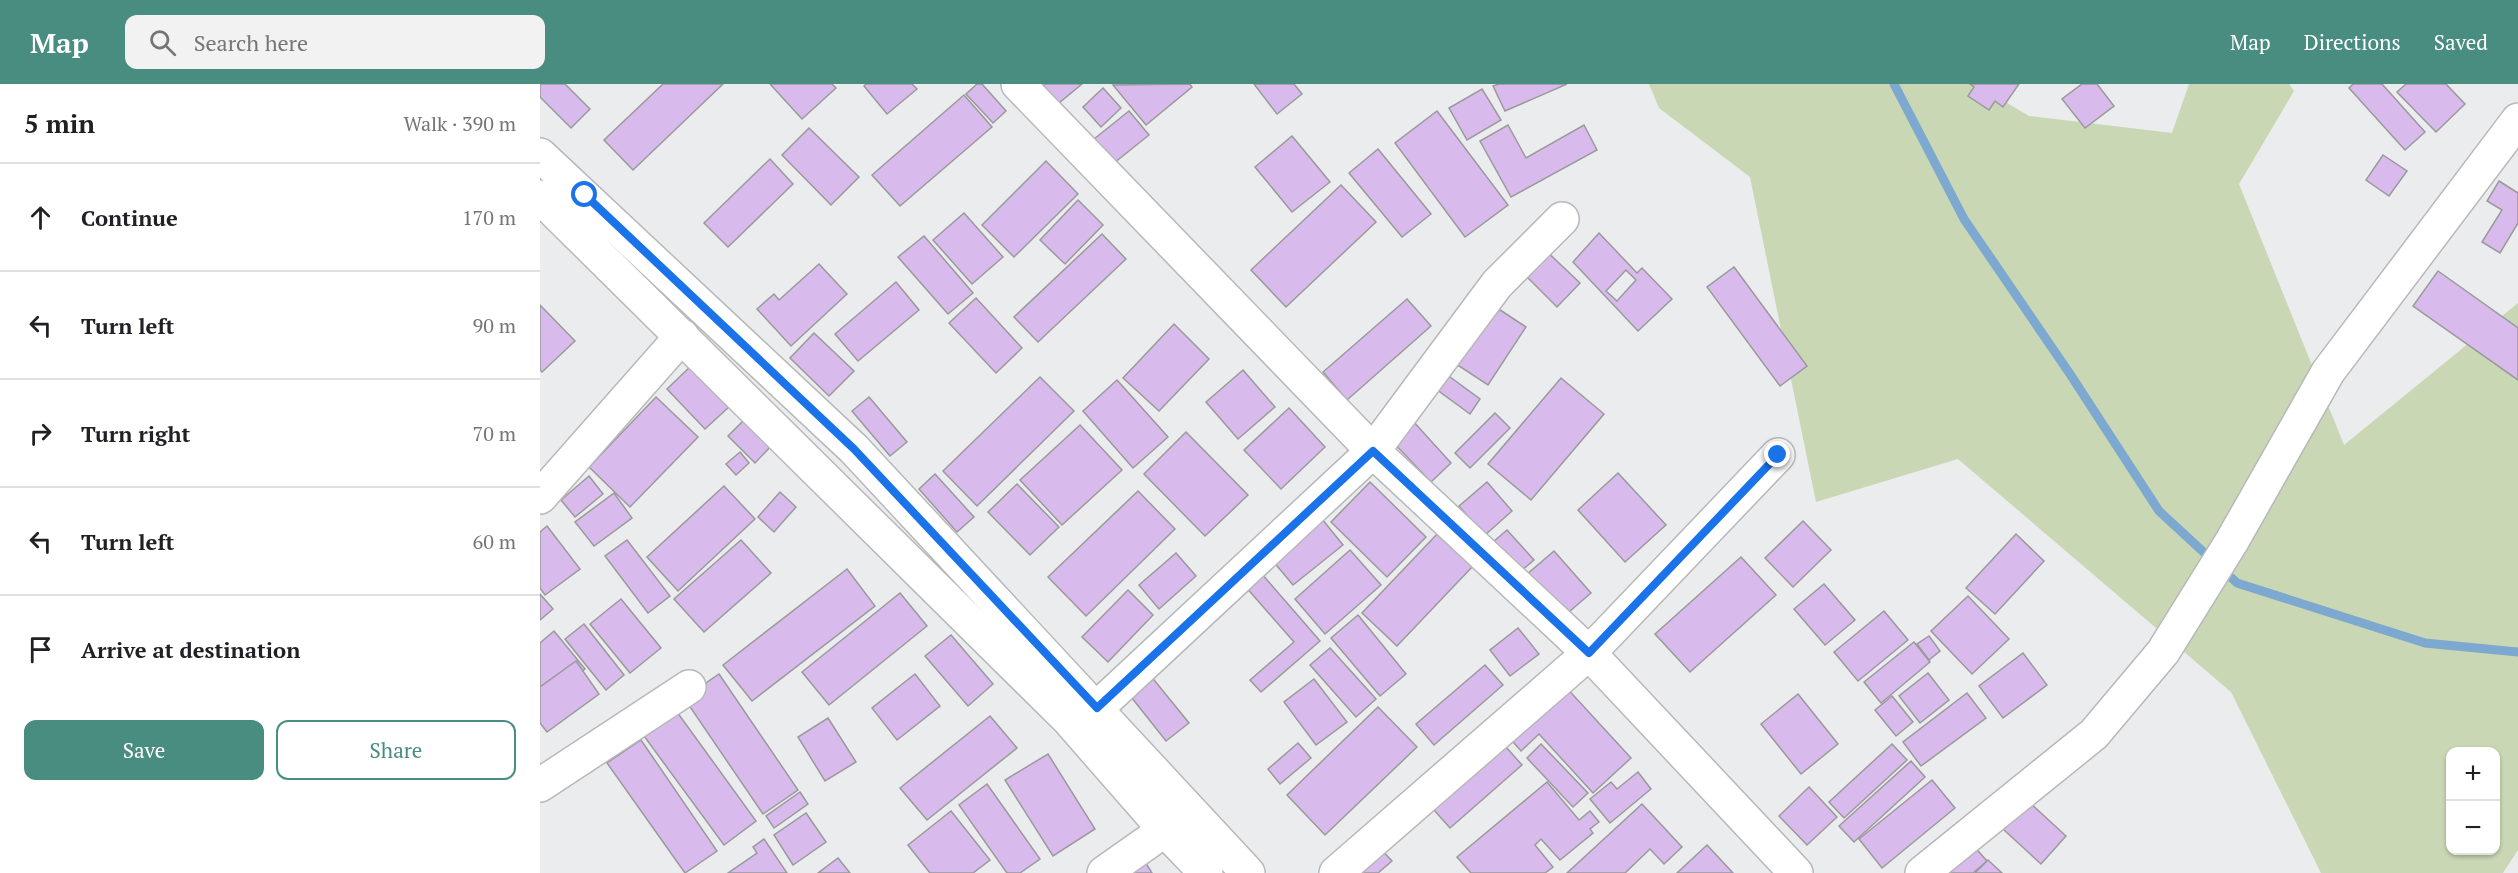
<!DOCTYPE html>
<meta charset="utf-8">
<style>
:root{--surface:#fff;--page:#f2f2f2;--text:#202124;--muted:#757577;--line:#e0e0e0;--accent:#498d81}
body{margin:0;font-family:"PT Serif",serif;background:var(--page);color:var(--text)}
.controls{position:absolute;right:18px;bottom:18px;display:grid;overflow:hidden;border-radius:12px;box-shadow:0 2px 4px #0004}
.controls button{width:54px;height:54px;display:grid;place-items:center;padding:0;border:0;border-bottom:2px solid var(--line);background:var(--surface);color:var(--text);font:30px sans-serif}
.stop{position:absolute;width:18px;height:18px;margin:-14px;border:4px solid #1a73e8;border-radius:50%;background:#fff}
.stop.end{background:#1a73e8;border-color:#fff;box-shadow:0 2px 6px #0008}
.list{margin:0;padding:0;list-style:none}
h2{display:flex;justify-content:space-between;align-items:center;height:78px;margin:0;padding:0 24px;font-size:26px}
h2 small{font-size:20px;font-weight:400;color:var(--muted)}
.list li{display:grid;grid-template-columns:39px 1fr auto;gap:18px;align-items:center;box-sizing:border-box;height:108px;padding:0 24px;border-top:2px solid var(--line)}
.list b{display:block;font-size:22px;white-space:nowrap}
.list em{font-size:20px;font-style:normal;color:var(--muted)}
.actions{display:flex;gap:12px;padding:18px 24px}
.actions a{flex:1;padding:14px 0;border:2px solid var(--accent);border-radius:12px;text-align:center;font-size:21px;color:var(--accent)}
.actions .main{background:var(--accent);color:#fff}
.icon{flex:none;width:33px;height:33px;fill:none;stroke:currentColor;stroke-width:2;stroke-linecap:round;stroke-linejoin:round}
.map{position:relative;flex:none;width:1978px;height:789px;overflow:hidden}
header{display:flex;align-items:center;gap:36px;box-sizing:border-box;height:84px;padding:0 30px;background:var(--accent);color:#fff}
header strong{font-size:28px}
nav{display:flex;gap:33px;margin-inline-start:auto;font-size:21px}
.search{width:420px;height:54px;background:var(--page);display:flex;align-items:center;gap:15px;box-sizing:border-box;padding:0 21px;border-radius:12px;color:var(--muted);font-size:22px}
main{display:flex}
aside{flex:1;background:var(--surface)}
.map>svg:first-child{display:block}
.green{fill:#c9d7b4;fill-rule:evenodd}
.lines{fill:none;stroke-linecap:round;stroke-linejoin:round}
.stream{stroke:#7da8cf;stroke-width:9}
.building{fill:#d8bbec;stroke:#9a999b;stroke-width:1.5;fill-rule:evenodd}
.minor-casing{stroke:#b8b8bb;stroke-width:36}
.major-casing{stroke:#b8b8bb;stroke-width:36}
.minor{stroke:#fff;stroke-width:33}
.major{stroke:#fff;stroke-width:33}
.route{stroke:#1a73e8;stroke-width:8}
</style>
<header>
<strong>Map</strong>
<div class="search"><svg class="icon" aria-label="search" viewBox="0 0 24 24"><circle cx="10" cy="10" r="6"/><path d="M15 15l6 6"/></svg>Search here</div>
<nav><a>Map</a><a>Directions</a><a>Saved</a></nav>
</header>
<main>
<aside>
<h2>5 min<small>Walk · 390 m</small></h2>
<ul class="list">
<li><svg class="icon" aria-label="ahead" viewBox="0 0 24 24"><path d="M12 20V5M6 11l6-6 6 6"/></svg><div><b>Continue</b></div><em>170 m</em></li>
<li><svg class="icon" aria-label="left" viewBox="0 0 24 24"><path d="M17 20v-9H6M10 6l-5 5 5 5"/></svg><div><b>Turn left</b></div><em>90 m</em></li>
<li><svg class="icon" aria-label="right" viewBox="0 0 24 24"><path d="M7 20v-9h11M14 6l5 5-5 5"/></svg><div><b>Turn right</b></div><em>70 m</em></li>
<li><svg class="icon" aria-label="left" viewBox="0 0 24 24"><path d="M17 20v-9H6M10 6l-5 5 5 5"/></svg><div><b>Turn left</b></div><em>60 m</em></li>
<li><svg class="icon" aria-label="arrive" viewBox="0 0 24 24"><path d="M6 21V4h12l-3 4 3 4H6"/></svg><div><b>Arrive at destination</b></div></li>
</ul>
<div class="actions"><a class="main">Save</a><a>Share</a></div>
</aside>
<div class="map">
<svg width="1978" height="789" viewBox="0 0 1978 789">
<rect width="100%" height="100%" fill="#ebecee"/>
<path class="green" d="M 1109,0 L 1435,0 L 1489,32 L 1632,49 L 1649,0 L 1749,0 L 1754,7 L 1699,100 L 1804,361 L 1978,219 L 1978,766 L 1963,789 L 1781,789 L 1691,608 L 1418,375 L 1276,418 L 1210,93 L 1119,24 ZM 1910,668 L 1956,668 L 1956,766 L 1910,766 Z"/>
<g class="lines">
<polyline class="stream" points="1354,0 1424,135 1530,290 1619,427 1697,499 1885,559 1978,568"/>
</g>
<g class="building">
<polygon points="0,0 25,0 50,25 31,44 0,13"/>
<polygon points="123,0 183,0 93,86 64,56"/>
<polygon points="230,0 292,0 296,4 262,35"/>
<polygon points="326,0 372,0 377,5 347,30 324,2"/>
<polygon points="437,0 442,0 466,27 453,39 426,10"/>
<polygon points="493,0 542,0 513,24"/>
<polygon points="650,0 652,3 606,41 573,1"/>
<polygon points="714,0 754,0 762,10 737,30"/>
<polygon points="959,0 1027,0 965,27 953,2"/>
<polygon points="1430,0 1479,0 1463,23 1455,17 1449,26 1428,12 1434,3"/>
<polygon points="1542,0 1557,0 1574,22 1545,44 1522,15"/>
<polygon points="1813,0 1842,0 1885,48 1865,66 1809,4"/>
<polygon points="1866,0 1906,0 1925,20 1896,48 1857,8"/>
<polygon points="563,4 581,24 561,43 543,23"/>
<polygon points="942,5 961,36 927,56 909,24"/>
<polygon points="424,11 452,43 360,122 332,91"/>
<polygon points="589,27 609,51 569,83 549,59"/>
<polygon points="897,27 968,121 925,153 855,59"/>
<polygon points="968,41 986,74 1044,41 1057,66 971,113 940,57"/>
<polygon points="269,44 319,93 291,121 242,71"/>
<polygon points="752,52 790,98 752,128 715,83"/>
<polygon points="838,65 891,130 862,153 809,89"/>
<polygon points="1843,71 1867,87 1849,112 1826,96"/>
<polygon points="230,75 253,100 188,163 164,139"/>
<polygon points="506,77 538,110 474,173 442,141"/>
<polygon points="1959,97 1978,109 1978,139 1960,169 1942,158 1962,126 1947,117"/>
<polygon points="801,101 836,138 746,223 711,186"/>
<polygon points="538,116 563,141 525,180 500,156"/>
<polygon points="424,129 463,173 432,200 393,156"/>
<path d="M 1059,149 L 1097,189 L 1102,184 L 1132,215 L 1098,247 L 1033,178 ZM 1086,186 L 1096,196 L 1077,217 L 1066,207 Z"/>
<polygon points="562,150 586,175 498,258 474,233"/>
<polygon points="384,152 433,209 408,230 358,173"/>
<polygon points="1000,161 1040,199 1017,223 978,184"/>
<polygon points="279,180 307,210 251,262 217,225 234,210 239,216"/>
<polygon points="1194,183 1267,282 1240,302 1167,203"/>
<polygon points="1898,187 1978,244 1978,296 1873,222"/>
<polygon points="356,198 379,226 318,277 295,250"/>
<polygon points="436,214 482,264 456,289 409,239"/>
<polygon points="867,215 891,242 807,316 783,288"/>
<polygon points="951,220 986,243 948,301 913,278"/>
<polygon points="0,221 35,257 2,288 0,286"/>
<polygon points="634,240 669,275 619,327 583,294"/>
<polygon points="274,249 314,287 289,312 250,274"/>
<polygon points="153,280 191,321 165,345 127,305"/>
<polygon points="703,286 735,323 698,355 666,318"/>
<polygon points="906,290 940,315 930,330 896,305"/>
<polygon points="500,293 534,327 437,422 403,387"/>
<polygon points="1021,294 1064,330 991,416 948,380"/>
<polygon points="577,296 628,353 593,384 543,327"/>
<polygon points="116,313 158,353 90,423 49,383"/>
<polygon points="329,313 367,358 350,372 312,327"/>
<polygon points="749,324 785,363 741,405 704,366"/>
<polygon points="955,329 970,344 930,384 915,369"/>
<polygon points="206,334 233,360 215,379 188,352"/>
<polygon points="872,336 911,379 891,398 851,356"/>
<polygon points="540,341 582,386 522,441 480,396"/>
<polygon points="646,348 708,411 665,452 604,390"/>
<polygon points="200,368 209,379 196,391 186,380"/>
<polygon points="1078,389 1126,441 1085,478 1038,426"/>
<polygon points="395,390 434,433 417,448 379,405"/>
<polygon points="49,392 63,410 35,433 21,416"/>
<polygon points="830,398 886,453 847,493 791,438"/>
<polygon points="947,398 972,427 944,452 919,422"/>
<polygon points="477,400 519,443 490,471 448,428"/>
<polygon points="184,402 215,435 138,507 107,473"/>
<polygon points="598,407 635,445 546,532 508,493"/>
<polygon points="240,408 256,423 234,448 218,433"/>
<polygon points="74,409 92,434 54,462 35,438"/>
<polygon points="782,435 803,461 753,501 732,476"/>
<polygon points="1263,437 1291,466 1253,503 1225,474"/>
<polygon points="7,442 40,485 5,511 0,504 0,448"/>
<polygon points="967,446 994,476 980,488 953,458"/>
<polygon points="898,449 933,482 857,562 822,529"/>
<polygon points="1476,450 1504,477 1455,530 1426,504"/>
<polygon points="87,456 130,512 108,529 65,472"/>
<polygon points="201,456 231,489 164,548 134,515"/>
<polygon points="810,466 841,501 785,550 755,515"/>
<polygon points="1014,467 1051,509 1022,534 985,492"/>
<polygon points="636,469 656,492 619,525 599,501"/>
<polygon points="1201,473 1236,511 1150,588 1115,550"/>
<polygon points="307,485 335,522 212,617 183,581"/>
<polygon points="721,489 780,557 721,608 710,596 754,558 705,502"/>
<polygon points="1284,500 1315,536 1285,561 1254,525"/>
<polygon points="588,506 613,531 568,578 542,553"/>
<polygon points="360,509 387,542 289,621 262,588"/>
<polygon points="0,510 13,525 0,536"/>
<polygon points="1428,512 1469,555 1432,590 1391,547"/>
<polygon points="81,515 121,564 90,589 50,540"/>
<polygon points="1344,527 1368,556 1318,597 1294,568"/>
<polygon points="818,531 866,590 840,612 791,554"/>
<polygon points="44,540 84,591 66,606 25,555"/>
<polygon points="978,544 999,570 970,592 950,566"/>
<polygon points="14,547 45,585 0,622 0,559"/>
<polygon points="411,551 453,600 428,622 385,572"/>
<polygon points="1389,552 1400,567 1389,576 1377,560"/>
<polygon points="1374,558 1390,578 1341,619 1324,598"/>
<polygon points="790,564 836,615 816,633 770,581"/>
<polygon points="1483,569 1507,601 1463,634 1439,602"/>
<polygon points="36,577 59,610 7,648 0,639 0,603"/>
<polygon points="945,581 963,601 894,661 876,640"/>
<polygon points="1388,589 1409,616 1380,639 1359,612"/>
<polygon points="179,590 258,706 223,730 144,614"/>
<polygon points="375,590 400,622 357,656 332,624"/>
<polygon points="610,591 649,639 626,657 588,609"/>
<polygon points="774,595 807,638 776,661 744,618"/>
<polygon points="1023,600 1091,674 1053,709 999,650 981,667 967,651"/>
<polygon points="1427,609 1446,634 1381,682 1363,658"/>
<polygon points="1258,610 1298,660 1261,690 1221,640"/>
<polygon points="1352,612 1373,638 1356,652 1335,626"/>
<polygon points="838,623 877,663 785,751 747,711"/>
<polygon points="137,628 216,737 184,761 104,652"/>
<polygon points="450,632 477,664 387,736 360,704"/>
<polygon points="288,634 316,678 285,697 258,653"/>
<polygon points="958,654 982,681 910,744 886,717"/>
<polygon points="101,656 177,767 145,789 67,679"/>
<polygon points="758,659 771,674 740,700 728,685"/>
<polygon points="1001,660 1048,709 1033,723 987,674"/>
<polygon points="1352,660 1367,676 1304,734 1289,718"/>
<polygon points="508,670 555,745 513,772 465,696"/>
<polygon points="1371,677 1385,693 1314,758 1299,742"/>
<polygon points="1098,688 1111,705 1070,739 1050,715 1071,698 1077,705"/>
<polygon points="1392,696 1415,724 1342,784 1319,755"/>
<polygon points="1007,698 1039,736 1050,727 1059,738 1050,745 1053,749 1020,776 1001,755 995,761 1013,783 1005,789 931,789 917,773"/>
<polygon points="447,700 500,775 480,789 467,789 419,721"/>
<polygon points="1269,703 1297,733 1267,761 1239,732"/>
<polygon points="260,708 268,720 234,744 226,732"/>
<polygon points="1489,718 1526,752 1501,780 1463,745"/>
<polygon points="1102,720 1142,763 1124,780 1110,765 1085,789 1027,789"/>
<polygon points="411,727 450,776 433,789 390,789 368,761"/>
<polygon points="266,729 286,758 253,781 234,751"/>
<polygon points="224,755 247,789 188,789 217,769 213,763"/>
<polygon points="1431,759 1447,777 1433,789 1398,789"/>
<polygon points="1167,761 1193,789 1137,789"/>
<polygon points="838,762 852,777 838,789 808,789"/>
<polygon points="298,774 310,789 278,789"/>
<polygon points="604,776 612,789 582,789"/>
<polygon points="1448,776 1462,789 1435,789"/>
</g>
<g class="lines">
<g class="minor-casing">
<g id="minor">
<polyline points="478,0 833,367 1049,569 1238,371"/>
<polyline points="0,413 142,252"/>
<polyline points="557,624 833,367 957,200 1022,135"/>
<polyline points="0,701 149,603"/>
<polyline points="564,789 625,746"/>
<polyline points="796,789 1049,569 1256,789"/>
<polyline points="1382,789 1554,650 1623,568 1692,457 1788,288 1978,36"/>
</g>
</g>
<g class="major-casing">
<g id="major">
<polyline points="0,71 314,365 708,789"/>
<polyline points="0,113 528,635 625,746 666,789"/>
</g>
</g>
<use href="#minor" class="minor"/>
<use href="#major" class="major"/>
</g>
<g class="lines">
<polyline class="route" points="45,111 314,365 557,624 833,367 1049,569 1238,371"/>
</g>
</svg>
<div class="controls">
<button>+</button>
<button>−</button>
</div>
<div class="stop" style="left:45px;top:111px"></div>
<div class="stop end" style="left:1238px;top:371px"></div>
</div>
</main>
